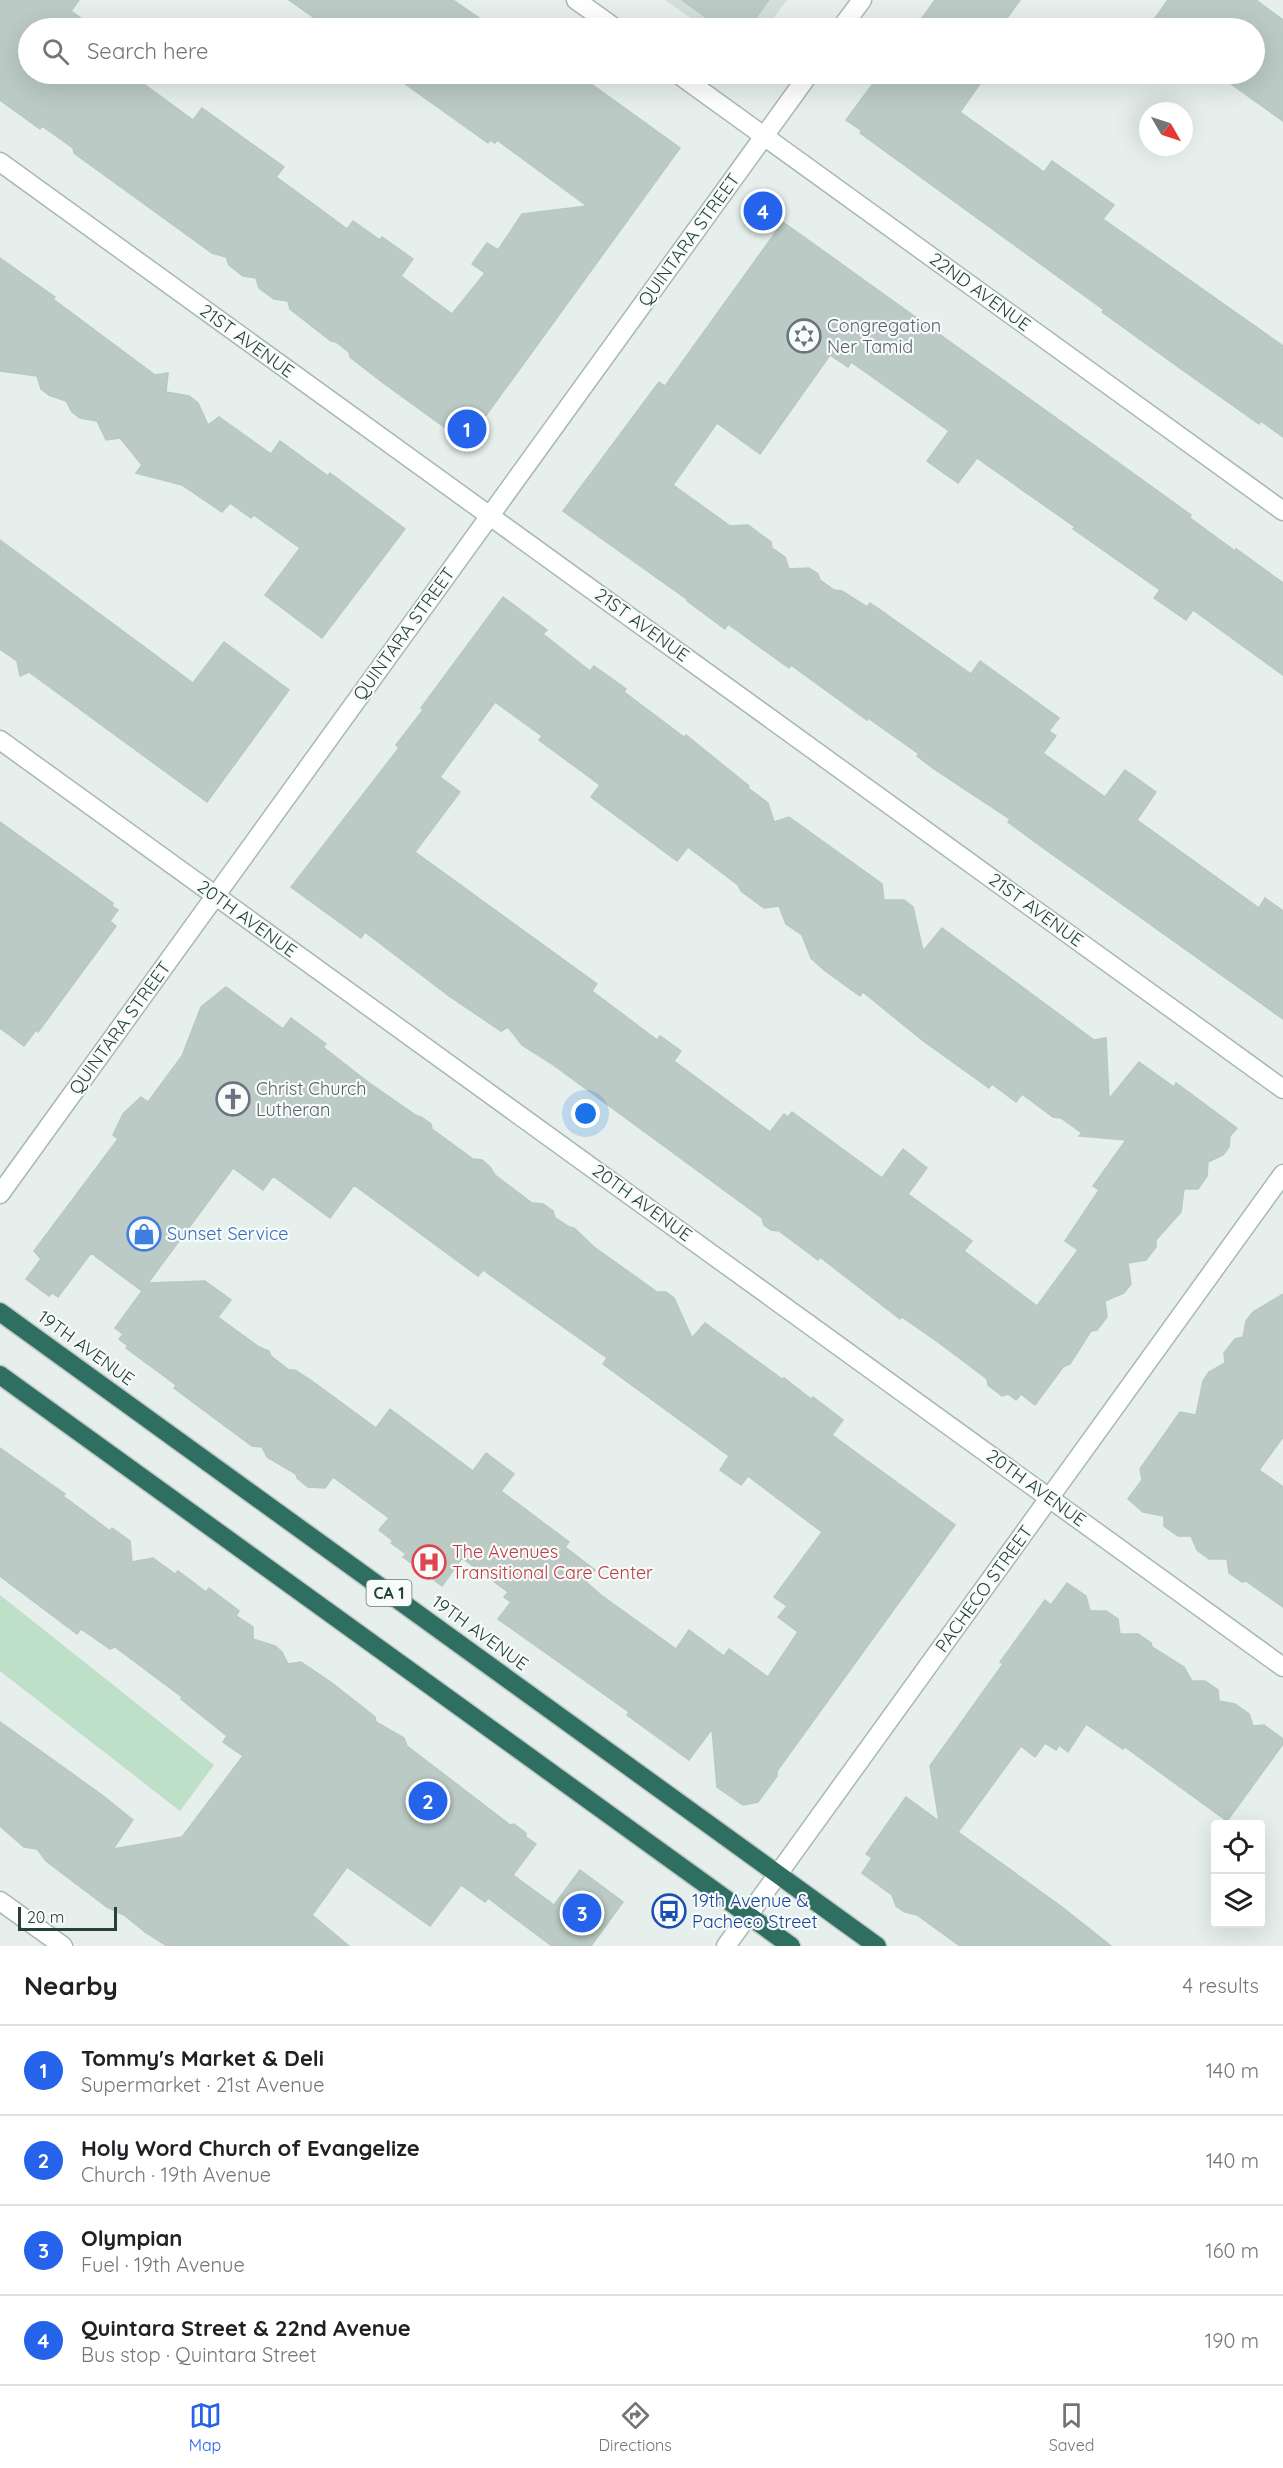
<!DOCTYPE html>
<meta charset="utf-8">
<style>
:root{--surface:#fff;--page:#f6f6f6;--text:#202124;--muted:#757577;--line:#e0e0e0;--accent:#2563eb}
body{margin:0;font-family:Quicksand,sans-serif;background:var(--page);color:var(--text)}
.controls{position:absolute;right:18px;bottom:18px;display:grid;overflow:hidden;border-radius:6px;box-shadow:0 6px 24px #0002}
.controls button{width:54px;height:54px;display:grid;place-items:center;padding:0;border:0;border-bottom:2px solid var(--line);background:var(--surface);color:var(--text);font:30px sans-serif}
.compass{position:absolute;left:1139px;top:102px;width:54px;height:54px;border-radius:50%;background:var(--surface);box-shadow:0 6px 24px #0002;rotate:129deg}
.scale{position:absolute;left:18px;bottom:15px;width:99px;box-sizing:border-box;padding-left:6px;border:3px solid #24423a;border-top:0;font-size:16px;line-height:21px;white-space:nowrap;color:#24423a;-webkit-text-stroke:4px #f7fbf9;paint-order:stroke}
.you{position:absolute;left:586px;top:1114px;width:21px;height:21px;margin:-15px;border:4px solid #fff;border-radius:50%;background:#1a73e8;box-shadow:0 0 0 9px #1a73e833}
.badge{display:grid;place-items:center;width:39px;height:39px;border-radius:50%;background:var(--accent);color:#fff;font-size:20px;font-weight:700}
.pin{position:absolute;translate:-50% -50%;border:3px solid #fff;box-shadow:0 2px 6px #0006}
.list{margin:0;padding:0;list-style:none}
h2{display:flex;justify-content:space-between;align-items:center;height:78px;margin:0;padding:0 24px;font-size:26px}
h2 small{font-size:20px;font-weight:400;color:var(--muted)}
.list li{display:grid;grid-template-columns:39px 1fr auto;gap:18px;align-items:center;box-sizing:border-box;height:90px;padding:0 24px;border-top:2px solid var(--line)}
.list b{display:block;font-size:22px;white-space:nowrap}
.list p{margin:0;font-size:20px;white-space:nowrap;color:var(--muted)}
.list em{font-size:20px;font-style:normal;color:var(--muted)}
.icon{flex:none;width:33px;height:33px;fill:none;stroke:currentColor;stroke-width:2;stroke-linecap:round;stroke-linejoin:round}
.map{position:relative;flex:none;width:1283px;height:1946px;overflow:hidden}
.search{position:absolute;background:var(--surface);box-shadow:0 6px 24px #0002;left:18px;right:18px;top:18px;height:66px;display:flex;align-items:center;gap:15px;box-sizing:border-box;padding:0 21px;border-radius:33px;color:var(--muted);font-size:22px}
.sheet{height:438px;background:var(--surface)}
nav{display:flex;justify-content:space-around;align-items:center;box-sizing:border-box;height:84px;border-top:2px solid var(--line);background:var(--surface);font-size:16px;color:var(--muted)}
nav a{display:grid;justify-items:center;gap:3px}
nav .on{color:var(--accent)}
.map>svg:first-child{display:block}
.built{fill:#d4dfda}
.green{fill:#bfe0c8}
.building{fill:#bbcac4;stroke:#b8c9c2;stroke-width:1.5;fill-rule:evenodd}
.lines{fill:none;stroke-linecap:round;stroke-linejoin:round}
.minor-casing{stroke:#a8b8b2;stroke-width:21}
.highway-casing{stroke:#c2cac8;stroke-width:21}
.minor{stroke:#fff;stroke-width:18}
.highway{stroke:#2f6f62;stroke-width:18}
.labels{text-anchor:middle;stroke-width:4.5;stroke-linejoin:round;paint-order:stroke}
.shield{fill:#f7fbf9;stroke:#637a73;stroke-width:1.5}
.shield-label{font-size:16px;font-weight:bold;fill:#24423a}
.street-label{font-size:18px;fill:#24423a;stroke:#f7fbf9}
.worship-label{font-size:18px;fill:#5b616d;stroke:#f7fbf9;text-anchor:start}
.shop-label{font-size:18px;fill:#366cbe;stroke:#f7fbf9;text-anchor:start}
.health-label{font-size:18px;fill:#be3a42;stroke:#f7fbf9;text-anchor:start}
.transit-label{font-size:18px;fill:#164399;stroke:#f7fbf9;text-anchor:start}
</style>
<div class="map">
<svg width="1283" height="1946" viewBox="0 0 1283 1946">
<rect width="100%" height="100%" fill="#e6efeb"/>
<polygon class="built" points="665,0 787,0 766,28 705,28"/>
<polygon class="green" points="0,1595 214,1765 180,1811 0,1671"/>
<g class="building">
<polygon points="0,0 79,0 71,11 95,28 28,28 28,74 130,74 193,120 202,108 284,167 276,177 312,203 347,229 353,221 380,240 382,237 413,259 401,276 452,314 485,273 472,264 487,243 498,250 522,214 587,206 497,140 495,143 490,140 488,143 401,81 396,81 386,74 572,74 585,83 587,81 680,148 466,443 382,382 350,357 349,352 336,342 331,341 290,309 288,301 274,299 259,288 256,278 243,276 229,265 226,257 212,253 74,153 73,148 42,126 40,129 0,100"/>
<polygon points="289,0 453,0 488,24 491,19 503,28 329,28"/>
<polygon points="682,0 769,0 748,28 721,28"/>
<polygon points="935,0 1020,0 1000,28 915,28"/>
<polygon points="1168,0 1256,0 1283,20 1283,121 1217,74 1254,74 1254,28 1154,28 1150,25"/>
<polygon points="880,74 987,74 960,112 1044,172 1052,161 1114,205 1103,219 1283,346 1283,437 1261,421 1259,424 1181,369 1102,312 1104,310 860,133 862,131 846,120"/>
<polygon points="783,222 1162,494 1191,515 1190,518 1235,551 1236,549 1283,583 1283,675 1193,610 1186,620 1154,598 1160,590 1073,529 1075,527 977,458 958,483 927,461 949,431 851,362 848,367 830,355 760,454 717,423 673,485 730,526 748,525 771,542 772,548 785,557 789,569 809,568 818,574 820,580 834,590 842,591 867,607 870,603 879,609 971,674 980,661 1059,718 1049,731 1056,736 1043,753 1105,797 1125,770 1156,792 1137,820 1259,908 1265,898 1283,911 1283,1019 1039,845 1008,822 1010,819 934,769 917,756 919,754 868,718 867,720 791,665 789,668 728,624 725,629 687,601 688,600 563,511 659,382 665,386"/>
<polygon points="0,258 55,297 53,299 155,375 168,373 166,392 189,396 198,403 208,425 219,417 271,454 280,441 328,476 330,473 405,529 322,638 265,595 300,548 254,515 251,518 230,503 222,512 182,485 136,473 142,465 120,438 106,440 97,421 80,418 72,412 66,401 49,395 41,389 37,376 0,371"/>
<polygon points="0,540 193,683 224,642 289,690 207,802 29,672 20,676 17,661 0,649"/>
<path d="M 503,597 L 547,630 L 543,634 L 590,671 L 594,666 L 626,689 L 624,692 L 684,737 L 686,735 L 749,786 L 748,788 L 768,803 L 774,822 L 789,817 L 882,884 L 884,900 L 904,900 L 913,907 L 923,951 L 942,928 L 1094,1040 L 1106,1038 L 1109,1099 L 1139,1062 L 1174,1087 L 1176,1083 L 1237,1128 L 1230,1136 L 1229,1147 L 1223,1155 L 1208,1162 L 1207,1176 L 1198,1189 L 1184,1189 L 1181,1212 L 1156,1240 L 1156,1247 L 1146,1260 L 1128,1263 L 1131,1284 L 1124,1293 L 1105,1301 L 1107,1317 L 1097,1330 L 1091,1331 L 1070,1364 L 1063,1367 L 1035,1405 L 1021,1394 L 1016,1400 L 1008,1394 L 1002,1396 L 988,1385 L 987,1379 L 942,1345 L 902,1317 L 900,1319 L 820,1257 L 818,1260 L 779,1231 L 771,1230 L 764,1225 L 762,1218 L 552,1064 L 522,1045 L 508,1027 L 501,1031 L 449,996 L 365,932 L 361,938 L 291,887 L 399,748 L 396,745 L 423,710 L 421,708 ZM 495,702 L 542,736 L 539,740 L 600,785 L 591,797 L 677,861 L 688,847 L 738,885 L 741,891 L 764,908 L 779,906 L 786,924 L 802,935 L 811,958 L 824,970 L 860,996 L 863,992 L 922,1040 L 989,1088 L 992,1084 L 1016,1102 L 1022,1094 L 1053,1117 L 1061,1118 L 1082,1133 L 1079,1136 L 1126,1140 L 1093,1186 L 1099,1190 L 1065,1241 L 1078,1250 L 1037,1306 L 964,1251 L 972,1241 L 908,1194 L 927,1168 L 903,1149 L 882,1178 L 792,1112 L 788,1117 L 784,1114 L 770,1132 L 674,1061 L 681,1051 L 660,1036 L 657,1040 L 592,991 L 597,984 L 415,852 L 460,792 L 440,777 Z"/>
<polygon points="0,822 113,903 112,906 118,910 110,921 116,926 38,1032 36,1030 24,1046 0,1028"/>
<path d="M 226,987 L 283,1029 L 291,1018 L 326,1044 L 323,1047 L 368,1082 L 417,1116 L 421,1117 L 431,1124 L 432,1129 L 473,1159 L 482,1160 L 490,1167 L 495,1175 L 532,1203 L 543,1204 L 553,1211 L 555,1218 L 569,1227 L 574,1228 L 594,1247 L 657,1292 L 666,1292 L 674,1298 L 692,1338 L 705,1323 L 782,1379 L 784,1378 L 811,1399 L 813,1397 L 843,1420 L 832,1435 L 955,1525 L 777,1771 L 777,1776 L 758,1802 L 743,1805 L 717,1787 L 712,1729 L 689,1760 L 627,1715 L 629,1712 L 498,1619 L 511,1602 L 504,1597 L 508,1592 L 462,1558 L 442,1586 L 403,1557 L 406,1554 L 391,1543 L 393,1541 L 379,1530 L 389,1518 L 333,1477 L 325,1488 L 308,1487 L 297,1478 L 296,1474 L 267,1457 L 262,1447 L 252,1446 L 174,1388 L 176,1385 L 126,1348 L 128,1346 L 119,1339 L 123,1334 L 115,1328 L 142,1291 L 91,1253 L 58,1297 L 52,1293 L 49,1296 L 26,1279 L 41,1259 L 34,1251 L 118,1139 L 113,1135 L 123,1114 L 141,1097 L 148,1102 L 182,1056 L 201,1007 ZM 233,1168 L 263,1190 L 273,1176 L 330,1218 L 354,1185 L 478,1276 L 483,1270 L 607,1358 L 603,1364 L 729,1456 L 720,1470 L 741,1485 L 748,1476 L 822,1532 L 774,1597 L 787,1606 L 778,1617 L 798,1632 L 768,1677 L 729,1649 L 724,1656 L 689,1630 L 676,1649 L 601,1595 L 586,1582 L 595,1570 L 565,1547 L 569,1542 L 501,1491 L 514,1474 L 486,1453 L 473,1471 L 390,1409 L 376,1428 L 312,1381 L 295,1370 L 289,1370 L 271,1356 L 269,1351 L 259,1347 L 218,1317 L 231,1300 L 205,1281 L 148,1283 Z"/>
<polygon points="1283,1294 1283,1437 1259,1470 1283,1487 1283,1607 1246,1581 1242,1582 1229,1573 1227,1559 1209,1559 1197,1550 1191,1536 1178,1536 1164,1526 1164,1516 1143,1512 1128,1499 1142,1480 1140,1469 1180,1412 1196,1415 1203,1381 1209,1372 1225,1363 1224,1353 1235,1339 1243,1337 1246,1321 1253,1312"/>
<polygon points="0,1448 65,1494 63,1496 110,1531 112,1528 130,1541 132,1562 153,1558 175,1574 178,1571 206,1592 209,1588 239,1611 236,1616 253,1627 253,1639 275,1646 282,1652 288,1664 301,1662 332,1683 375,1717 376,1722 404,1738 407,1746 510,1825 514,1824 526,1833 526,1837 536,1844 513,1875 554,1905 580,1870 623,1902 591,1946 552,1946 488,1898 485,1902 461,1885 430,1926 347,1867 312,1915 349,1946 167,1946 145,1932 124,1915 107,1907 46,1861 37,1849 24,1847 0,1826 0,1722 102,1795 133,1820 113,1849 182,1837 243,1756 223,1742 227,1736 181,1699 182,1697 115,1647 110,1649 81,1629 77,1634 0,1576"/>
<polygon points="1067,1583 1086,1596 1090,1611 1106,1611 1118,1619 1120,1634 1138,1634 1151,1643 1152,1647 1184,1667 1192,1681 1205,1681 1218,1690 1219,1701 1235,1704 1249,1714 1253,1726 1264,1725 1283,1739 1283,1744 1227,1821 1125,1747 1123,1749 1086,1724 1068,1752 1059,1745 1056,1750 1045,1743 1035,1757 1021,1746 958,1832 1062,1907 1111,1946 960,1946 917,1915 905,1912 896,1906 892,1895 862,1873 872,1858 866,1854 906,1797 939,1821 930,1766 1003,1664 1000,1662 1045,1600 1051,1605"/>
</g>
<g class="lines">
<g class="minor-casing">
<g id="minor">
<polyline points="576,0 615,28"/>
<polyline points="841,28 862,0"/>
<polyline points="678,74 1283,511"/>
<polyline points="0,162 1283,1089"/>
<polyline points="0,740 1283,1667"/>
<polyline points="0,1194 809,74"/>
<polyline points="0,1901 63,1946"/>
<polyline points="726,1946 1283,1174"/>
</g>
</g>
<g class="highway-casing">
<g id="highway">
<polyline points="0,1312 877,1946"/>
<polyline points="0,1375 791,1946"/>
</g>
</g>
<use href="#minor" class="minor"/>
<use href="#highway" class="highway"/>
</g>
<defs>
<g id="synagogue-ring" transform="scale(1.725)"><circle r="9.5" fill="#f7fbf9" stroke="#6b7280" stroke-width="1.5"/><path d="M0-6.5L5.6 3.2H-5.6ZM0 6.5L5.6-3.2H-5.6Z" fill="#6b7280"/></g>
<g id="church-ring" transform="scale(1.725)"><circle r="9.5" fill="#f7fbf9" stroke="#6b7280" stroke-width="1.5"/><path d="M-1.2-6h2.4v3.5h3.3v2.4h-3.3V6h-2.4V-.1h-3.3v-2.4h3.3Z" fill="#6b7280"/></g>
<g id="shop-ring" transform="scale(1.725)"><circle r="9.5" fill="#f7fbf9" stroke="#3f7fe0" stroke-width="1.5"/><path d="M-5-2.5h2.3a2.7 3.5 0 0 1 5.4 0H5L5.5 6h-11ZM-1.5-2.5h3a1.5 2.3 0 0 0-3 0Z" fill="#3f7fe0"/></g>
<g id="hospital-ring" transform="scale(1.725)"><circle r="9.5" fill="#f7fbf9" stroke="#e0444e" stroke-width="1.5"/><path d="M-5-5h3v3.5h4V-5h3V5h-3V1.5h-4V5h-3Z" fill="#e0444e"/></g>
<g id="bus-ring" transform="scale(1.725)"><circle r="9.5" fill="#f7fbf9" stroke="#1a4fb4" stroke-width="1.5"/><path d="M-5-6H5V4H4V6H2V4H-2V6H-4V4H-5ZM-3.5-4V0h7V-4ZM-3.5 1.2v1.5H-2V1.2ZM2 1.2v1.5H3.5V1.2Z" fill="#1a4fb4"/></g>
</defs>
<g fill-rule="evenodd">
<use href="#synagogue-ring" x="804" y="336"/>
<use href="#church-ring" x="233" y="1099"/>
<use href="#shop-ring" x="144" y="1234"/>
<use href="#hospital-ring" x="429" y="1562"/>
<use href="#bus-ring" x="669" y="1911"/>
</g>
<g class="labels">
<rect class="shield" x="366.5" y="1580" width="45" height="26" rx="4.5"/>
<g class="shield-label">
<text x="389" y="1599">CA 1</text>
</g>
<g class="street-label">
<text transform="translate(689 240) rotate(-54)" y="6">QUINTARA STREET</text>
<text transform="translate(980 292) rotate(36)" y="6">22ND AVENUE</text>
<text transform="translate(247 341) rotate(36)" y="6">21ST AVENUE</text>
<text transform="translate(642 625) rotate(36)" y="6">21ST AVENUE</text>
<text transform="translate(404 634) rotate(-54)" y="6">QUINTARA STREET</text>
<text transform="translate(1036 910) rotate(36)" y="6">21ST AVENUE</text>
<text transform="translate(247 919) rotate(36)" y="6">20TH AVENUE</text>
<text transform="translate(120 1028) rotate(-54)" y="6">QUINTARA STREET</text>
<text transform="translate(642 1203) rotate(36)" y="6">20TH AVENUE</text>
<text transform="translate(86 1348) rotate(36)" y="6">19TH AVENUE</text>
<text transform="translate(1036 1488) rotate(36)" y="6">20TH AVENUE</text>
<text transform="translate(984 1589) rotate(-54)" y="6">PACHECO STREET</text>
<text transform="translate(480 1633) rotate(36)" y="6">19TH AVENUE</text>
</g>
<g class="worship-label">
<text x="827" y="332">Congregation<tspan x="827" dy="21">Ner Tamid</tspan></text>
<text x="256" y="1095">Christ Church<tspan x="256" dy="21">Lutheran</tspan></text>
</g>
<g class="shop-label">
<text x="167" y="1240">Sunset Service</text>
</g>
<g class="health-label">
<text x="452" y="1558">The Avenues<tspan x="452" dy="21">Transitional Care Center</tspan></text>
</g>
<g class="transit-label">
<text x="692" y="1907">19th Avenue &amp;<tspan x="692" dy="21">Pacheco Street</tspan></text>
</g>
</g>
</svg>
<div class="controls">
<button><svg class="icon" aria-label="locate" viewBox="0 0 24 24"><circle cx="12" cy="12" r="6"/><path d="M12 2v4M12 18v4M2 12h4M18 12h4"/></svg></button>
<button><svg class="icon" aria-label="layers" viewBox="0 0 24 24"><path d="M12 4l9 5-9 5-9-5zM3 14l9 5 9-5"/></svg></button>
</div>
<svg class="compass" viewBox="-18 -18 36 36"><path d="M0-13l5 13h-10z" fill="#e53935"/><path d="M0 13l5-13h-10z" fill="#757577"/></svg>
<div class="scale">20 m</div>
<div class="you"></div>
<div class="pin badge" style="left:467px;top:429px">1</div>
<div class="pin badge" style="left:428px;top:1801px">2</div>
<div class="pin badge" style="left:582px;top:1913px">3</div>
<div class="pin badge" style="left:763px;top:211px">4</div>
<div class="search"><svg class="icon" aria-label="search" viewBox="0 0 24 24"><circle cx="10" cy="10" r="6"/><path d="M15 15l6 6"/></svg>Search here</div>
</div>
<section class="sheet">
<h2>Nearby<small>4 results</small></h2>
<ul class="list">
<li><span class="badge">1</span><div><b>Tommy's Market &amp; Deli</b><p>Supermarket · 21st Avenue</p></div><em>140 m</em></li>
<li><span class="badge">2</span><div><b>Holy Word Church of Evangelize</b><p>Church · 19th Avenue</p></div><em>140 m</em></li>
<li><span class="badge">3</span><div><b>Olympian</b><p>Fuel · 19th Avenue</p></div><em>160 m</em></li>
<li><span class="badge">4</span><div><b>Quintara Street &amp; 22nd Avenue</b><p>Bus stop · Quintara Street</p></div><em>190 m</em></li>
</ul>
</section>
<nav>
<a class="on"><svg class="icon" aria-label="map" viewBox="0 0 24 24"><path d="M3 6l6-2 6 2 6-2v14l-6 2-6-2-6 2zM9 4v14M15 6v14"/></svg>Map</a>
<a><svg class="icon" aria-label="directions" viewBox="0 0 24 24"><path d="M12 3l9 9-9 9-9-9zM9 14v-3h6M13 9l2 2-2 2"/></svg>Directions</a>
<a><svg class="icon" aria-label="saved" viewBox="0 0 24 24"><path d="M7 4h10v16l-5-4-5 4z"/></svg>Saved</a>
</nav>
